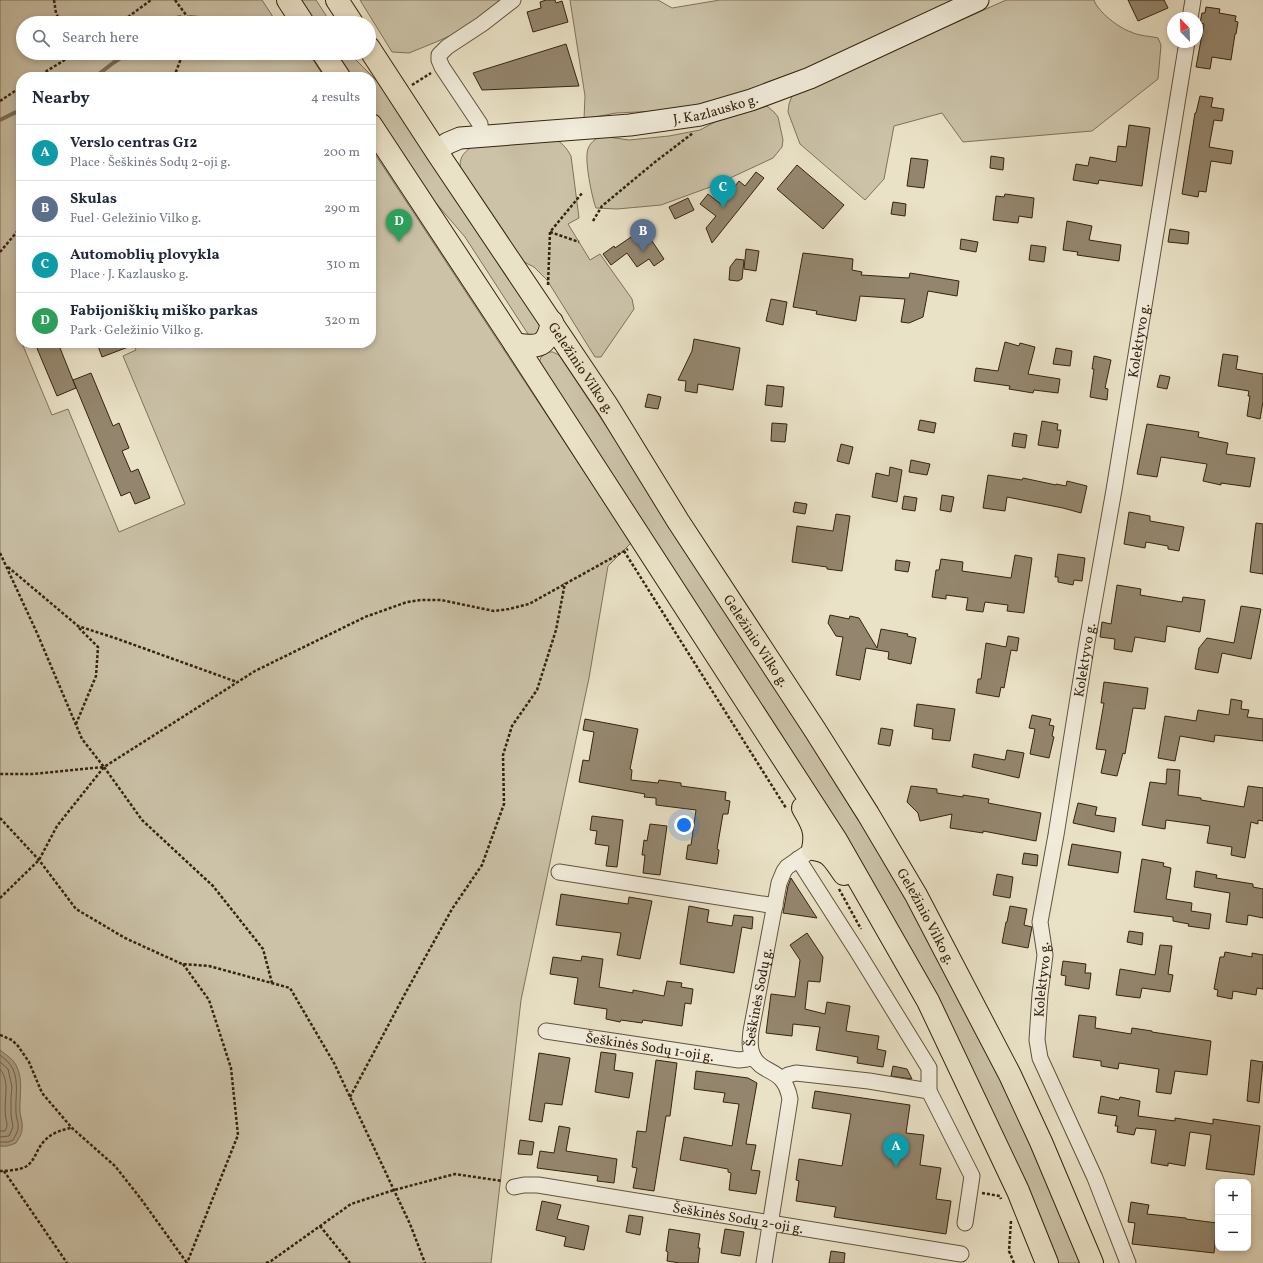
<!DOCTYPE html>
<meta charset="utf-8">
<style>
:root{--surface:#fff;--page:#f6f6f7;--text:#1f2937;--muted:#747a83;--line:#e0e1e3;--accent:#1a73e8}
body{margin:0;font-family:Vollkorn,serif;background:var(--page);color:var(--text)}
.controls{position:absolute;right:12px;bottom:12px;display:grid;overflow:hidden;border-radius:8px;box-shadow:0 2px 6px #0003}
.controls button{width:36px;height:36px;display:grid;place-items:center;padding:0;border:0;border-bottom:1px solid var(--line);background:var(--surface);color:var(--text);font:20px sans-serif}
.compass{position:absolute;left:1167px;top:12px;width:36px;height:36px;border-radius:50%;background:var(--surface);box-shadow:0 2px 6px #0003;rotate:337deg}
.you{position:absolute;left:684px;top:825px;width:14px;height:14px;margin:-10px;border:3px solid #fff;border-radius:50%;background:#1a73e8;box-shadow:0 0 0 6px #1a73e833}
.badge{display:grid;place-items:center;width:26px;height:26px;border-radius:50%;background:var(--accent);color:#fff;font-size:13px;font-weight:700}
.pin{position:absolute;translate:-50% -33px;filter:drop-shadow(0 1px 2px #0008)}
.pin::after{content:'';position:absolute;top:21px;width:14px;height:12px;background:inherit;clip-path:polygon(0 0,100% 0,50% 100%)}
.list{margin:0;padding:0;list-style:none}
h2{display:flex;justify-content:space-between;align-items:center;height:52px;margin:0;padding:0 16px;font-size:17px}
h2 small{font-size:13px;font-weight:400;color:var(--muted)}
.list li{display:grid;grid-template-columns:26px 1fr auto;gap:12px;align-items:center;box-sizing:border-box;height:56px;padding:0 16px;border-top:1px solid var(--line)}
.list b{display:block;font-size:15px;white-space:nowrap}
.list p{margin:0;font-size:13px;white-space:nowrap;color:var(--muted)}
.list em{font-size:13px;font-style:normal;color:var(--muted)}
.icon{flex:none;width:22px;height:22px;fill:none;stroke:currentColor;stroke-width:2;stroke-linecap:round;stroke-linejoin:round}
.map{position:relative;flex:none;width:1263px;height:1263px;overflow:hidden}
.search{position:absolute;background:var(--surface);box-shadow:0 2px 6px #0003;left:16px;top:16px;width:360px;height:44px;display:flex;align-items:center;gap:10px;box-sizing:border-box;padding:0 14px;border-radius:22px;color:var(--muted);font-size:15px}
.panel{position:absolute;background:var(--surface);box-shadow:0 2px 6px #0003;left:16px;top:72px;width:360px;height:276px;border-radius:16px}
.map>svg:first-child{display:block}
.green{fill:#cbc2a8;stroke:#80725b}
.water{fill:#ada188;stroke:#7d6f57}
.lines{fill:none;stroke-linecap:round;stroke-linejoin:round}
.shore{stroke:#72624b;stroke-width:1}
.stream{stroke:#7d6f57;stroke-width:4}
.building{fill:#94866e;stroke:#36230e}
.street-casing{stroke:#63533c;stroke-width:17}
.secondary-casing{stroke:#36230e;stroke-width:23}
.highway-casing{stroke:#36230e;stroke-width:24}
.path{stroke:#36230e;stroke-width:2.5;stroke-dasharray:3 2;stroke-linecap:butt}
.street{stroke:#f1ecdb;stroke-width:15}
.secondary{stroke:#f1ecdb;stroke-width:21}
.highway{stroke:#eae2c7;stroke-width:22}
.labels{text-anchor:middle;stroke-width:3;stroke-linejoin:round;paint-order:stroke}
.street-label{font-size:14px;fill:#36230e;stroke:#f1ecdb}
</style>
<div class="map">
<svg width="1263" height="1263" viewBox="0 0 1263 1263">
<rect width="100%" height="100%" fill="#eae2c7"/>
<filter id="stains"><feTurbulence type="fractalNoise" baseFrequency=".005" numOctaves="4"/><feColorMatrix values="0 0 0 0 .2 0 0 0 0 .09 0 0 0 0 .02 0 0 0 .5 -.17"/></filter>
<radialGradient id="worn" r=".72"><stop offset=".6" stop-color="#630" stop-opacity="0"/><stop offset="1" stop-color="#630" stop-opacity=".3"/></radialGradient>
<g class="green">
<polygon points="0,0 262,0 277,23 23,23 23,53 309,53 324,77 21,77 21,326 16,329 52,415 68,409 119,532 185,504 123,356 136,350 133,343 371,343 371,148 631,543 608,566 589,678 521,1000 491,1263 0,1263"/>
<polygon points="300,0 316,0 331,23 315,23"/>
<polygon points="360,0 507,0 472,26 436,42 409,53 392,52"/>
<polygon points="570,0 658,0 672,8 720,0 959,0 793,77 746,94 678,110 616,113 584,119 585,96"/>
<path d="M 1006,0 L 1094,0 C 1098,12 1119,28 1131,32 C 1139,36 1150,36 1158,38 L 1161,45 L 1158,79 L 1092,131 L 963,142 L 942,113 L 894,126 L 884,179 L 865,200 L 800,144 L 788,112 L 789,104 L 792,96 Z"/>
<polygon points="335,53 351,53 354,58 387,91 539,324 541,331 533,337 528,334 465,237 429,195 371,110 371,77 350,77"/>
<path d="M 767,106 L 774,112 L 778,117 L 783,140 L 782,147 L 773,158 L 713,186 L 661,205 L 617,209 L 596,208 C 592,198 584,159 588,149 C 590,143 595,139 601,136 L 629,140 L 669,136 L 700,130 L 715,122 Z"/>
<path d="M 554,138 C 562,143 566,147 571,156 L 579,218 L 568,224 L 590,260 L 600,254 L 632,299 L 634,309 L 601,357 L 595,357 L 547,280 L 534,267 L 522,261 L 462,173 C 457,159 463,152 475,145 Z"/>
<polygon points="547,352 553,352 559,355 659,506 865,825 920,920 1026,1127 1083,1263 1058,1263 1014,1158 539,363 541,357"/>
</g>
<path class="water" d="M 0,1050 C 6,1055 12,1058 16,1065 C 24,1080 19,1097 20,1113 C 21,1118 23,1124 22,1129 C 22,1134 19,1138 16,1143 C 11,1145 6,1147 0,1146 Z"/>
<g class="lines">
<g class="shore">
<path d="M 0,1055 C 5,1059 10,1063 13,1069 C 19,1083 15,1097 16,1113 C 16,1118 19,1123 18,1128 C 18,1132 15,1136 13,1140 L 8,1142 L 0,1142"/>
<polyline points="0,1062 8,1069 12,1087 11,1097 11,1115 13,1127 9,1136 0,1137"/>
<path d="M 0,1069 C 4,1074 6,1081 6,1087 C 6,1098 4,1108 6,1119 C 7,1123 8,1126 5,1131 L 0,1131"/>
</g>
<g class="stream">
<polyline points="190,17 246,23"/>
<polyline points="160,23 180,17"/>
<polyline points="95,77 113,63 128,53"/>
<polyline points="0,120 14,113 21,111"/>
</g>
</g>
<g class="building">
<polygon points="546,0 555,0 556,3 562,1 568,22 533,32 527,12 541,8 540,2"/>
<polygon points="1128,0 1164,0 1168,8 1138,21"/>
<polygon points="1206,7 1220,9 1219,13 1236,16 1235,21 1238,22 1236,34 1235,34 1231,60 1212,57 1210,69 1196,67 1204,24 1200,23 1202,13 1205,13"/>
<polygon points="566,44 579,86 482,90 473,73"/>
<polygon points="1200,96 1213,98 1211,107 1224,109 1222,121 1214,120 1209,147 1233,151 1231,164 1211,161 1206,192 1199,191 1198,197 1182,194 1195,113 1196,113"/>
<polygon points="1129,125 1150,128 1142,186 1099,180 1098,184 1073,180 1076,164 1088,166 1090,157 1116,162 1118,146 1126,147"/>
<polygon points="991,156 1004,158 1003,170 990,168"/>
<polygon points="911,158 928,160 924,188 907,186"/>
<polygon points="797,165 844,205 823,229 777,189"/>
<polygon points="756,172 764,178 712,243 706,228 716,216 700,204 708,194 721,204 739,181 745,186"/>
<polygon points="1005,194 1034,198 1032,218 1019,216 1018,223 993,220 996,196 1004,197"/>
<polygon points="688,198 694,210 675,219 669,207"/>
<polygon points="893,202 906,204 905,216 891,214"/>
<polygon points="1067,221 1092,226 1089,240 1121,245 1119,261 1077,255 1078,252 1063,250"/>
<polygon points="1170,229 1189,232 1188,244 1168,242"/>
<polygon points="646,232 664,259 654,266 649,259 637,267 627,253 611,265 603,254 614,246 615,248 634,235 637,238"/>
<polygon points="961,239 978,242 976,252 960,249"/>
<polygon points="1031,245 1046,247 1044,262 1029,260"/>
<polygon points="746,249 759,251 756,271 744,269"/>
<polygon points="803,253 853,259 852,270 862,272 861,275 909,278 910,273 959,281 957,296 928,291 923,317 909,323 901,322 905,299 860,296 856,321 816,314 817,311 793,307"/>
<polygon points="736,259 744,260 742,279 738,281 729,280 730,267"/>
<polygon points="771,299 787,302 783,325 766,321"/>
<polygon points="694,339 740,348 733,390 698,384 697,393 685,391 686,381 678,380 692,351"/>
<polygon points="1005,342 1019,346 1020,343 1035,347 1028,374 1060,379 1058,393 1034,390 1033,393 1009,389 1010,386 974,381 976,368 998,371"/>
<polygon points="43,343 58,343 76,388 57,396 36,346"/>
<polygon points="106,343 136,343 136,344 102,357 98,346"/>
<polygon points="1056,348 1072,351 1070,366 1053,364"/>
<polygon points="1223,354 1238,356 1236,369 1263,374 1263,402 1260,419 1247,416 1250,396 1248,396 1249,391 1218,386"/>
<polygon points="1094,356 1111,360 1105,388 1108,389 1107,400 1090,397 1094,369 1092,369"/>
<polygon points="91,373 113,426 119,423 129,448 122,451 131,472 138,469 150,498 135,504 130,492 121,496 73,380"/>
<polygon points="1160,375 1170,377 1167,389 1157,387"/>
<polygon points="767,385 784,387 782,407 765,405"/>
<polygon points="648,394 661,397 658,409 645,407"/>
<polygon points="920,420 936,423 934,433 918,430"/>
<polygon points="1042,421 1058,424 1057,430 1061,430 1058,448 1038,445"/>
<polygon points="772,423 787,424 785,442 771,441"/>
<polygon points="1147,424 1199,432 1198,437 1228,443 1226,454 1255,458 1250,487 1221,483 1221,485 1203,481 1207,464 1161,457 1157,477 1137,474"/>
<polygon points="1014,433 1027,435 1025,448 1012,446"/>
<polygon points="841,444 853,447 849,464 837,461"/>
<polygon points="911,460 930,464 927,475 909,472"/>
<polygon points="890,467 902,470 897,502 872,497 876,473 889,476"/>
<polygon points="988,475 1022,480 1023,478 1056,485 1056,484 1066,486 1067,481 1087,486 1081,513 1063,508 1007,497 1005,511 983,508"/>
<polygon points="942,495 954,497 951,512 940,510"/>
<polygon points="904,496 917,498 915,511 902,509"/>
<polygon points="795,502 807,504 805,514 793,512"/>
<polygon points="1129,512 1150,516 1150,521 1184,527 1179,551 1168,549 1168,546 1146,542 1145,548 1124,544"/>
<polygon points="836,514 850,516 842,571 827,569 827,567 792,562 797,526 833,531"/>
<polygon points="1256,523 1263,524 1263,574 1250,572"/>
<polygon points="1058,554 1085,558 1082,581 1074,580 1073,585 1058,582 1058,577 1055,577"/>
<polygon points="1015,555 1032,558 1024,613 1007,611 1008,605 985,602 983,612 966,610 968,598 946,595 946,599 932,597 936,570 939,570 941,559 963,562 962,571 1011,578"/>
<polygon points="896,560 910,562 908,572 895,570"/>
<polygon points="1117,585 1141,589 1140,595 1182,602 1183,597 1205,600 1200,632 1167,626 1165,642 1135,637 1132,652 1114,649 1115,639 1100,637 1102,622 1111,624"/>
<polygon points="1241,606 1261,609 1251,659 1222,653 1218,673 1195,669 1199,648 1207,638 1234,643"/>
<polygon points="830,615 849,619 850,616 859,618 877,648 881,629 908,634 907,636 916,638 911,664 888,659 889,652 866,648 860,680 836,675 843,637 836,636 828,623"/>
<polygon points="1008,636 1019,638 1017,651 1011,650 1004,688 1001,687 999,697 976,693 978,679 981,679 986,643 1006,647"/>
<polygon points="1104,682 1148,688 1145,709 1133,708 1125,754 1123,753 1117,776 1101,773 1106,750 1096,749 1104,703 1101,703"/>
<polygon points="1231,699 1242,701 1241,709 1249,710 1247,717 1263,719 1263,741 1215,735 1214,742 1180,736 1175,761 1158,758 1165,716 1196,721 1198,710 1229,715"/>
<polygon points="917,704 955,709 950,741 932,739 933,729 914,726"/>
<polygon points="1032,715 1051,719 1049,725 1054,726 1052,736 1054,737 1049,758 1030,754 1035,729 1029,728"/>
<polygon points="585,719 638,729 630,769 632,770 631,780 658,783 659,780 681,783 681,786 726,792 725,800 730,801 728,814 723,814 717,849 719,850 717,864 686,859 688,845 691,845 696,810 656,805 656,798 644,797 645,794 579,782 583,760 589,761 594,732 583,730"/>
<polygon points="881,728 893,730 890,746 878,744"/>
<polygon points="1007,750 1024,753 1019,778 972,767 974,754 1005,760"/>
<polygon points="1167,769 1180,770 1178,795 1201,798 1201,800 1244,807 1248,786 1263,788 1263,821 1258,820 1258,824 1251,822 1245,858 1231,855 1232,847 1207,843 1210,826 1166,820 1165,829 1142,825 1150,782 1166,784"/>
<polygon points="911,786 937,789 937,793 963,797 963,795 989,799 988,803 1041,813 1036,841 983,831 983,833 950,828 952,814 920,821 918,813 907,802"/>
<polygon points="1078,803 1097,807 1095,815 1116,818 1114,832 1073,823"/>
<polygon points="592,816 623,820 617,867 606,866 609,846 595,844 597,831 590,830"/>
<polygon points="650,824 667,826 660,875 643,873 645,855 642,855 644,840 647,841"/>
<polygon points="1072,844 1121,852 1118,873 1068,865"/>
<polygon points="1024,853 1038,855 1037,866 1022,864"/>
<polygon points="1142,859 1164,863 1163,866 1171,868 1166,899 1192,903 1191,911 1211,914 1209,929 1188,926 1189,924 1173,921 1173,917 1134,912"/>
<polygon points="1196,871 1217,875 1216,878 1253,884 1253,887 1263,889 1263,918 1248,915 1247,925 1226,922 1230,893 1194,887"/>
<polygon points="997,874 1013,877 1010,898 993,895"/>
<polygon points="791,878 817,918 783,913 788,886"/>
<polygon points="561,894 628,904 629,897 652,901 640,959 617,955 621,933 556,925"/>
<polygon points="689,906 709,910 707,922 732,926 734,915 753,917 752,929 742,927 734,973 680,964"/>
<polygon points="1010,906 1027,909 1024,925 1032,927 1028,948 1002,943 1006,922 1007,922"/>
<polygon points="1129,931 1143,933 1142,945 1127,942"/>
<polygon points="807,933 823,957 820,982 808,981 805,1009 825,1014 827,1002 850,1006 846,1031 879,1036 877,1049 886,1051 883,1067 857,1063 858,1057 816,1050 820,1027 793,1024 792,1036 766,1033 771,994 795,997 800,960 790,945"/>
<polygon points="1160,945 1172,946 1168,974 1173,975 1170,992 1142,988 1140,998 1116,995 1120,969 1155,975"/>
<polygon points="1225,952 1252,957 1252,953 1263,955 1263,989 1257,988 1256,995 1233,991 1232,999 1217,996 1218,990 1214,989 1220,957 1224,957"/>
<polygon points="582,956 603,959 599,987 633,993 633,990 664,996 667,981 682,983 681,987 693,989 691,1004 685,1003 682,1026 643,1020 642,1023 621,1020 620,1022 606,1019 607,1009 574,1004 578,978 550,974 553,957 581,961"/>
<polygon points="1063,961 1086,964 1085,973 1091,973 1089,989 1065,985 1066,976 1061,975"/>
<polygon points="1079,1015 1096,1017 1095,1028 1131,1034 1132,1028 1152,1031 1152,1032 1211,1041 1207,1075 1175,1071 1171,1094 1156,1092 1159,1069 1119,1063 1118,1069 1101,1066 1101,1061 1073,1057"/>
<polygon points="601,1052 616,1054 614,1070 633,1073 629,1098 595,1092"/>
<polygon points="539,1053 570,1058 562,1105 545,1103 542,1122 529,1120"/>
<polygon points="656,1060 677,1063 670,1116 666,1116 654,1191 633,1188 637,1168 632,1167 637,1131 646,1132"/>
<polygon points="1251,1060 1263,1062 1259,1103 1247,1101"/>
<polygon points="893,1066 907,1069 912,1079 891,1076"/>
<polygon points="696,1071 748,1078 757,1083 746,1144 756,1145 751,1170 760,1171 756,1194 729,1190 731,1173 728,1172 728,1169 680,1160 684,1137 732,1146 739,1104 723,1102 725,1093 694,1089"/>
<polygon points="815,1091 910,1105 906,1133 924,1135 920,1165 941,1168 936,1199 951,1201 946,1234 834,1217 836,1207 796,1201 799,1181 796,1180 799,1159 842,1166 851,1114 812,1108"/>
<polygon points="1101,1096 1119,1100 1120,1097 1140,1101 1138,1116 1175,1121 1175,1118 1213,1124 1213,1119 1260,1126 1254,1175 1206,1169 1211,1135 1190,1132 1185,1166 1168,1163 1168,1166 1151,1163 1156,1130 1136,1128 1134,1135 1117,1132 1118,1126 1115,1126 1117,1116 1098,1113"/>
<polygon points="559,1126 570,1128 566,1151 617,1159 614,1183 597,1181 598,1176 537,1168 540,1151 554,1153"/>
<polygon points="520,1140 534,1142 532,1155 518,1154"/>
<polygon points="542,1201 561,1205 557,1219 589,1226 584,1250 564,1246 566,1237 536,1230"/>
<polygon points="1131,1202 1149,1205 1147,1214 1186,1218 1186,1219 1217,1223 1214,1253 1132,1244 1135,1223 1128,1222"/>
<polygon points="629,1215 643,1217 640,1235 626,1232"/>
<polygon points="669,1229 700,1234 698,1248 700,1248 698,1263 680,1263 667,1261 668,1252 666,1251"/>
<polygon points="725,1229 744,1232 740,1256 721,1253"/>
<polygon points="831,1251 845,1253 844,1263 829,1263"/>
</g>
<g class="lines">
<g class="street-casing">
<g id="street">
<polyline points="1190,18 1193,0"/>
<polyline points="481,135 480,124 442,67 439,60 439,55 447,47 482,24 513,0"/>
<polyline points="798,859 857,951 929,1068 929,1091 972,1176 965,1223"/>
<polyline points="559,872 775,906"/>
<path id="s1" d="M 546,1031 L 739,1060 L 747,1059 L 753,1056"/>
<polyline points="782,1079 788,1075 796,1073 869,1081 929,1091"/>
<path id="s2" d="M 514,1187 L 524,1185 L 538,1185 L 961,1254"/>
<path id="s3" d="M 764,1263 L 790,1099 C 784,1066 763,1076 753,1056 C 749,1048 750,1039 751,1031 L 779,883 L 784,871 L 787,867 L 813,849"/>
<path id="s4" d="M 1128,1263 L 1095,1178 L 1040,1058 L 1037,1040 L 1040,994 L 1045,955 L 1040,922 L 1056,835 L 1087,642 L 1114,490 L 1187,42"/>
</g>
</g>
<g class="secondary-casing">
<g id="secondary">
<path id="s5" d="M 436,151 L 448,143 L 460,138 L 630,125 L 700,115 L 751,100 L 810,78 L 978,0"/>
</g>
</g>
<g class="highway-casing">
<g id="highway">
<polyline points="288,0 303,23"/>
<polyline points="337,0 352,23"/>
<path id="s6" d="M 369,48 L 436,151 L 608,407 L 678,521 L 815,730 L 868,814 L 916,895 L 1010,1075 L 1041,1142 L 1092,1263"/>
<polyline points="323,53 339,77"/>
<polyline points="371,125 515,344 836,840 928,1001 1018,1191 1047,1263"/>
<path d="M 515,344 C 539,348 547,347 552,322"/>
<path d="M 803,808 C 812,823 817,832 813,849 C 832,852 833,859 844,874"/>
</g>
</g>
<g class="path">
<polyline points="54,0 56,13 61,23"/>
<polyline points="175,0 192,23"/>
<polyline points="120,23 151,0"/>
<polyline points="37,77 76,53"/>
<polyline points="174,77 183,53"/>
<polyline points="412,85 431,73"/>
<polyline points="0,101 21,87"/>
<polyline points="593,221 602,206 655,162 693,133"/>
<polyline points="550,232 579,242"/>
<polyline points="0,252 21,227"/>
<polyline points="548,285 550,232 583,192"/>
<polyline points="624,551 786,808"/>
<polyline points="0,553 37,633 82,739 104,767 32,774 0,774"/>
<polyline points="8,567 78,626 115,638 237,682"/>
<polyline points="76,724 96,676 98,647 78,627"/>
<polyline points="104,767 142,820 213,886 263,949 272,983"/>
<polyline points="0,818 39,860 76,909 125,938 182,964 209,966 290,988 334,1063 410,1224 425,1263"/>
<polyline points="839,889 861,929"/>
<polyline points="0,898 39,860 57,826 104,767 255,671 365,617 407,602 421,600 441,600 494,611 509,609 529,604 628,549"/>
<polyline points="183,964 209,1000 231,1068 238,1135 187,1263"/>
<polyline points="0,1035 12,1040 18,1046 29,1062 42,1093 72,1128 115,1166 141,1199 187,1263"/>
<polyline points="350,1097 406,992 452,909 482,865 504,804 503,755 512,726 537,690 556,630 565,583"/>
<path d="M 0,1171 C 7,1171 19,1170 25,1167 C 31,1164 34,1158 37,1152 C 44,1137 55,1131 71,1128"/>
<polyline points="4,1171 67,1263"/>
<polyline points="982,1193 1000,1196 1001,1199"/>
<polyline points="1011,1221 1009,1251 1014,1263"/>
<polyline points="320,1226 350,1263"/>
<polyline points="266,1263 271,1261 351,1204 394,1190 455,1174 502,1181"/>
</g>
<use href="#street" class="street"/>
<use href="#secondary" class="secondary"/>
<use href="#highway" class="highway"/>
</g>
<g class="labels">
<g class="street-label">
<text dy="5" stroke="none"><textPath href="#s5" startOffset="285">J. Kazlausko g.</textPath></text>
<text dy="5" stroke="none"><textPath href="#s4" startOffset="950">Kolektyvo g.</textPath></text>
<text dy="5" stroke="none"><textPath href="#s6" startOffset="384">Geležinio Vilko g.</textPath></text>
<text dy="5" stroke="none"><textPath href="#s6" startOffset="708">Geležinio Vilko g.</textPath></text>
<text dy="5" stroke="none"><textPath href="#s4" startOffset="626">Kolektyvo g.</textPath></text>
<text dy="5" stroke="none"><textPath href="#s6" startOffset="1032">Geležinio Vilko g.</textPath></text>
<text dy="5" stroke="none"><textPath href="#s4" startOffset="302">Kolektyvo g.</textPath></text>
<text dy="5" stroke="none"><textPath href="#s3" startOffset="285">Šeškinės Sodų g.</textPath></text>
<text dy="5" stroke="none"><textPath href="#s1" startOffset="105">Šeškinės Sodų 1-oji g.</textPath></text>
<text dy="5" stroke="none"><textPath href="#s2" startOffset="227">Šeškinės Sodų 2-oji g.</textPath></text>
</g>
</g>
<rect width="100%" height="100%" filter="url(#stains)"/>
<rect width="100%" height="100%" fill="url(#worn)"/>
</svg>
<div class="controls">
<button>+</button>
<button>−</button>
</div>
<svg class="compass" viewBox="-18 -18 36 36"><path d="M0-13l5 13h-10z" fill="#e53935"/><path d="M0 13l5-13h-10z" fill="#747a83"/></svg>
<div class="you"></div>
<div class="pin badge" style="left:896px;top:1167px;background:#0f9aa8">A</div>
<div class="pin badge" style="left:643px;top:252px;background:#5c6f8a">B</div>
<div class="pin badge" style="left:723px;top:208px;background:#0f9aa8">C</div>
<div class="pin badge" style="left:399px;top:242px;background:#2e9e5b">D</div>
<div class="search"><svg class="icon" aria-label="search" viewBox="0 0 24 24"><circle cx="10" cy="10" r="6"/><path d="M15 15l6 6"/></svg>Search here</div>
<section class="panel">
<h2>Nearby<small>4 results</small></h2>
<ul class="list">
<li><span class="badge" style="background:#0f9aa8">A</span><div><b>Verslo centras G12</b><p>Place · Šeškinės Sodų 2-oji g.</p></div><em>200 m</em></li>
<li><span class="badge" style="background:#5c6f8a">B</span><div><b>Skulas</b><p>Fuel · Geležinio Vilko g.</p></div><em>290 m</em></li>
<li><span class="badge" style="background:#0f9aa8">C</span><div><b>Automoblių plovykla</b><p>Place · J. Kazlausko g.</p></div><em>310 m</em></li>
<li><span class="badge" style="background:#2e9e5b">D</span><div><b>Fabijoniškių miško parkas</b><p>Park · Geležinio Vilko g.</p></div><em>320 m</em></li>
</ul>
</section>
</div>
